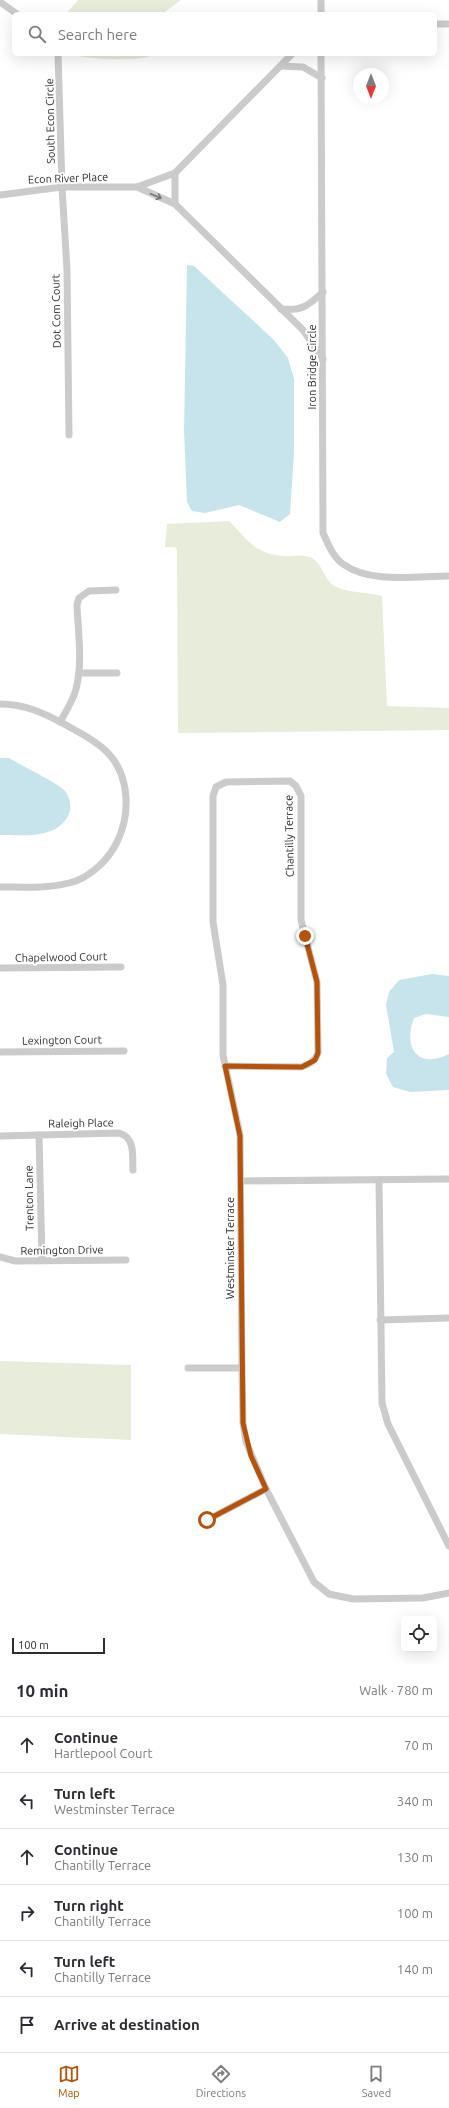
<!DOCTYPE html>
<meta charset="utf-8">
<style>
:root{--surface:#fff;--page:#f7f7f7;--text:#2b2b33;--muted:#7c7c81;--line:#e1e1e2;--accent:#b45309}
body{margin:0;font-family:Ubuntu,sans-serif;background:var(--page);color:var(--text)}
.controls{position:absolute;right:12px;bottom:12px;display:grid;overflow:hidden;border-radius:6px;box-shadow:0 4px 16px #0002}
.controls button{width:36px;height:36px;display:grid;place-items:center;padding:0;border:0;border-bottom:1px solid var(--line);background:var(--surface);color:var(--text);font:20px sans-serif}
.compass{position:absolute;left:353px;top:68px;width:36px;height:36px;border-radius:50%;background:var(--surface);box-shadow:0 4px 16px #0002;rotate:180deg}
.scale{position:absolute;left:12px;bottom:10px;width:93px;box-sizing:border-box;padding-left:4px;border:2px solid #2e2e2e;border-top:0;font-size:11px;line-height:14px;white-space:nowrap;color:#2e2e2e;-webkit-text-stroke:3px #fff;paint-order:stroke}
.stop{position:absolute;width:12px;height:12px;margin:-9px;border:3px solid #b45309;border-radius:50%;background:#fff}
.stop.end{background:#b45309;border-color:#fff;box-shadow:0 1px 4px #0008}
.list{margin:0;padding:0;list-style:none}
h2{display:flex;justify-content:space-between;align-items:center;height:52px;margin:0;padding:0 16px;font-size:17px}
h2 small{font-size:13px;font-weight:400;color:var(--muted)}
.list li{display:grid;grid-template-columns:26px 1fr auto;gap:12px;align-items:center;box-sizing:border-box;height:56px;padding:0 16px;border-top:1px solid var(--line)}
.list b{display:block;font-size:15px;white-space:nowrap}
.list p{margin:0;font-size:13px;white-space:nowrap;color:var(--muted)}
.list em{font-size:13px;font-style:normal;color:var(--muted)}
.icon{flex:none;width:22px;height:22px;fill:none;stroke:currentColor;stroke-width:2;stroke-linecap:round;stroke-linejoin:round}
.map{position:relative;flex:none;width:449px;height:1664px;overflow:hidden}
.search{position:absolute;background:var(--surface);box-shadow:0 4px 16px #0002;left:12px;right:12px;top:12px;height:44px;display:flex;align-items:center;gap:10px;box-sizing:border-box;padding:0 14px;border-radius:6px;color:var(--muted);font-size:15px}
.sheet{height:388px;background:var(--surface)}
nav{display:flex;justify-content:space-around;align-items:center;box-sizing:border-box;height:56px;border-top:1px solid var(--line);background:var(--surface);font-size:11px;color:var(--muted)}
nav a{display:grid;justify-items:center;gap:2px}
nav .on{color:var(--accent)}
.map>svg:first-child{display:block}
.green{fill:#e7ecdb}
.water{fill:#c7e4ec}
.lines{fill:none;stroke-linecap:round;stroke-linejoin:round}
.street{stroke:#cbcbcb;stroke-width:7}
.oneway{stroke:#757575}
.route{stroke:#b45309;stroke-width:5}
.labels{text-anchor:middle;stroke-width:4;stroke-linejoin:round;paint-order:stroke}
.street-label{font-size:11px;fill:#2e2e2e;stroke:#fff}
</style>
<div class="map">
<svg width="449" height="1664" viewBox="0 0 449 1664">
<rect width="100%" height="100%" fill="#fff"/>
<g class="green">
<polygon points="78,0 181,0 162,14 66,14"/>
<path d="M 69,54 L 155,54 C 139,63 87,59 69,54 Z"/>
<path d="M 229,521 C 248,540 254,553 282,556 C 290,557 302,554 310,557 C 322,562 324,579 333,585 C 344,593 369,592 382,596 L 387,706 L 449,708 L 449,730 L 178,733 L 177,550 L 175,547 L 165,547 L 167,524 Z"/>
<polygon points="0,1361 131,1365 131,1440 0,1434"/>
</g>
<g class="water">
<polygon points="187,265 194,266 274,340 288,358 294,379 294,453 290,514 280,522 239,505 205,513 192,511 187,502 184,431"/>
<path d="M 0,758 L 9,758 C 19,764 61,785 65,791 C 70,798 72,806 69,814 C 57,840 23,835 0,835 Z"/>
<path d="M 432,974 L 449,976 L 449,1017 L 426,1014 L 414,1018 C 403,1047 417,1070 449,1054 L 449,1090 L 410,1092 L 393,1087 L 386,1074 L 387,1058 L 394,1052 L 386,1005 L 389,992 L 399,980 Z"/>
</g>
<g class="lines">
<g class="street">
<polyline points="0,2 17,14"/>
<polyline points="321,14 321,0"/>
<polyline points="435,24 449,24"/>
<polyline points="58,54 62,187 67,270 69,435"/>
<path d="M 321,54 L 323,533 C 328,544 333,557 343,564 C 370,584 417,576 449,576"/>
<polyline points="281,66 303,67 322,78"/>
<polyline points="175,173 175,204"/>
<polyline points="137,187 175,204 303,330 323,359"/>
<polyline points="0,195 62,187 137,187 175,173 292,54"/>
<path d="M 281,309 C 302,311 308,306 323,292"/>
<polyline points="79,673 117,673"/>
<path d="M 0,704 C 25,704 44,713 66,725 C 80,733 95,740 106,751 C 130,774 131,814 117,842 C 109,859 93,874 76,881 C 52,889 25,887 0,887"/>
<path d="M 60,722 C 66,711 73,701 76,689 C 83,663 78,632 77,605 L 79,598 L 89,591 L 116,590"/>
<polyline points="0,968 121,967"/>
<polyline points="0,1052 124,1051"/>
<path d="M 225,1066 L 301,1067 C 310,1064 314,1062 318,1053 L 317,982 L 301,920 L 301,796 L 296,786 L 290,781 L 226,782 L 216,787 L 213,796 L 213,922 L 223,985 L 223,1055 L 240,1135 L 242,1368 L 243,1423 L 246,1442 L 266,1489 L 314,1582 L 329,1594 L 353,1599 L 423,1598 L 449,1593"/>
<polyline points="39,1135 42,1260"/>
<path d="M 0,1136 L 119,1133 C 136,1138 132,1156 133,1170"/>
<polyline points="379,1180 382,1403 388,1424 449,1546"/>
<polyline points="241,1181 449,1179"/>
<polyline points="0,1257 15,1261 126,1260"/>
<polyline points="380,1320 449,1318"/>
<polyline points="188,1368 242,1368"/>
<polyline points="207,1520 266,1489"/>
</g>
</g>
<defs><path id="oneway-shaft" d="M-6 0H5M1.5-3L5.5 0L1.5 3" fill="none" stroke-width="1.6" stroke-linecap="round" stroke-linejoin="round"/></defs>
<use class="oneway" href="#oneway-shaft" transform="translate(156 196) rotate(23)"/>
<g class="lines">
<polyline class="route" points="207,1520 266,1489 251,1456 243,1423 240,1136 225,1066 302,1067 315,1060 318,1053 317,982 305,936"/>
</g>
<g class="labels">
<g class="street-label">
<text transform="translate(50 121) rotate(-91)" y="4">South Econ Circle</text>
<text transform="translate(68 178) rotate(-2)" y="4">Econ River Place</text>
<text transform="translate(56 311) rotate(-91)" y="4">Dot Com Court</text>
<text transform="translate(312 367) rotate(-90)" y="4">Iron Bridge Circle</text>
<text transform="translate(289 836) rotate(-91)" y="4">Chantilly Terrace</text>
<text transform="translate(61 957) rotate(-1)" y="4">Chapelwood Court</text>
<text transform="translate(62 1040) rotate(-1)" y="4">Lexington Court</text>
<text transform="translate(81 1123) rotate(-1)" y="4">Raleigh Place</text>
<text transform="translate(29 1198) rotate(-91)" y="4">Trenton Lane</text>
<text transform="translate(230 1248) rotate(-90)" y="4">Westminster Terrace</text>
<text transform="translate(62 1250) rotate(-1)" y="4">Remington Drive</text>
</g>
</g>
</svg>
<div class="controls">
<button><svg class="icon" aria-label="locate" viewBox="0 0 24 24"><circle cx="12" cy="12" r="6"/><path d="M12 2v4M12 18v4M2 12h4M18 12h4"/></svg></button>
</div>
<svg class="compass" viewBox="-18 -18 36 36"><path d="M0-13l5 13h-10z" fill="#e53935"/><path d="M0 13l5-13h-10z" fill="#7c7c81"/></svg>
<div class="scale">100 m</div>
<div class="stop" style="left:207px;top:1520px"></div>
<div class="stop end" style="left:305px;top:936px"></div>
<div class="search"><svg class="icon" aria-label="search" viewBox="0 0 24 24"><circle cx="10" cy="10" r="6"/><path d="M15 15l6 6"/></svg>Search here</div>
</div>
<section class="sheet">
<h2>10 min<small>Walk · 780 m</small></h2>
<ul class="list">
<li><svg class="icon" aria-label="ahead" viewBox="0 0 24 24"><path d="M12 20V5M6 11l6-6 6 6"/></svg><div><b>Continue</b><p>Hartlepool Court</p></div><em>70 m</em></li>
<li><svg class="icon" aria-label="left" viewBox="0 0 24 24"><path d="M17 20v-9H6M10 6l-5 5 5 5"/></svg><div><b>Turn left</b><p>Westminster Terrace</p></div><em>340 m</em></li>
<li><svg class="icon" aria-label="ahead" viewBox="0 0 24 24"><path d="M12 20V5M6 11l6-6 6 6"/></svg><div><b>Continue</b><p>Chantilly Terrace</p></div><em>130 m</em></li>
<li><svg class="icon" aria-label="right" viewBox="0 0 24 24"><path d="M7 20v-9h11M14 6l5 5-5 5"/></svg><div><b>Turn right</b><p>Chantilly Terrace</p></div><em>100 m</em></li>
<li><svg class="icon" aria-label="left" viewBox="0 0 24 24"><path d="M17 20v-9H6M10 6l-5 5 5 5"/></svg><div><b>Turn left</b><p>Chantilly Terrace</p></div><em>140 m</em></li>
<li><svg class="icon" aria-label="arrive" viewBox="0 0 24 24"><path d="M6 21V4h12l-3 4 3 4H6"/></svg><div><b>Arrive at destination</b></div></li>
</ul>
</section>
<nav>
<a class="on"><svg class="icon" aria-label="map" viewBox="0 0 24 24"><path d="M3 6l6-2 6 2 6-2v14l-6 2-6-2-6 2zM9 4v14M15 6v14"/></svg>Map</a>
<a><svg class="icon" aria-label="directions" viewBox="0 0 24 24"><path d="M12 3l9 9-9 9-9-9zM9 14v-3h6M13 9l2 2-2 2"/></svg>Directions</a>
<a><svg class="icon" aria-label="saved" viewBox="0 0 24 24"><path d="M7 4h10v16l-5-4-5 4z"/></svg>Saved</a>
</nav>
